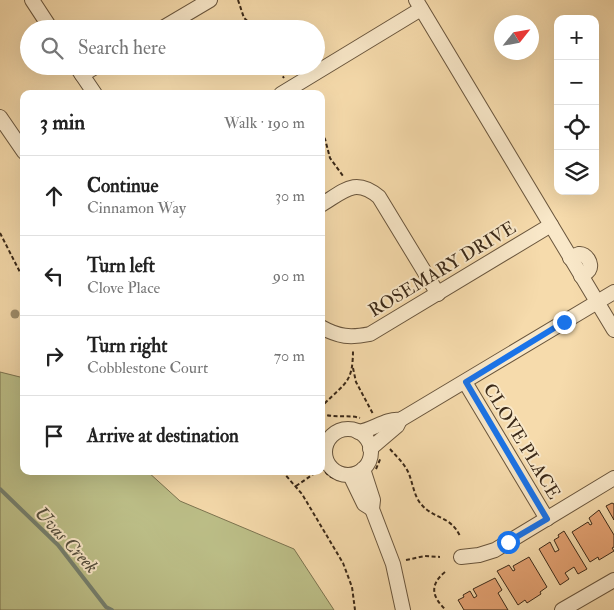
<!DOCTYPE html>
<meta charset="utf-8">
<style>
:root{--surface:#fff;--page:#f6f6f6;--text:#222;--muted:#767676;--line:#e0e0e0}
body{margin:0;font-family:"IM FELL Double Pica",serif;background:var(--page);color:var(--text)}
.controls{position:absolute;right:15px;top:15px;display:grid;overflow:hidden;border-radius:10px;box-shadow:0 5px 20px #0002}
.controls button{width:45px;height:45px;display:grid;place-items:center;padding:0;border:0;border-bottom:1px solid var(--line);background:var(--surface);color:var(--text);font:25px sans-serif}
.compass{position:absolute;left:494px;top:15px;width:45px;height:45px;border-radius:50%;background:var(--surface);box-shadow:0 5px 20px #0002;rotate:59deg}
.stop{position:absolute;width:15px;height:15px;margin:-11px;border:4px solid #1a73e8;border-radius:50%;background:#fff}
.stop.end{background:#1a73e8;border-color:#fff;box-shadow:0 1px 5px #0008}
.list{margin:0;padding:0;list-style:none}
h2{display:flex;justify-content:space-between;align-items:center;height:65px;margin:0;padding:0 20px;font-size:21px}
h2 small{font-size:16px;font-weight:400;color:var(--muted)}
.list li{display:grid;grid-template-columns:32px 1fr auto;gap:15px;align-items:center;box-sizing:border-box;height:80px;padding:0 20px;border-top:1px solid var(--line)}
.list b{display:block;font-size:19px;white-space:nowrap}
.list p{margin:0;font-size:16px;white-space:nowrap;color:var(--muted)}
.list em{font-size:16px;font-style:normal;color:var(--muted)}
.icon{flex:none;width:28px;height:28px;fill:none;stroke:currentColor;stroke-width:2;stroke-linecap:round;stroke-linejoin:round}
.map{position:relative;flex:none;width:614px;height:610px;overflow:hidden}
.search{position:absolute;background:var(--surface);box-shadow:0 5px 20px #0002;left:20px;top:20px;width:305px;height:55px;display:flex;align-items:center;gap:12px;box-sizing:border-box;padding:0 18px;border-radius:28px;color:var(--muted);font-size:19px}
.panel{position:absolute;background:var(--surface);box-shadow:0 5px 20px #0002;left:20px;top:90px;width:305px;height:385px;border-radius:10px}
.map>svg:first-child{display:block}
.green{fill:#bdc089;stroke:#7c7450}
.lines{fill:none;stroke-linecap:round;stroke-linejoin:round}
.stream{stroke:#768170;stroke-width:4}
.building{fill:#e5a374;stroke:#3b2918}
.minor-casing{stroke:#6a563d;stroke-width:16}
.path{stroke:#3b2918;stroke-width:2;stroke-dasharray:4 2.5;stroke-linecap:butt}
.minor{stroke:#f9e8c9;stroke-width:14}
.tree{fill:#a18e6a}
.route{stroke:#1a73e8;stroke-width:6}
.labels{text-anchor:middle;stroke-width:4;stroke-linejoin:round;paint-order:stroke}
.street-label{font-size:18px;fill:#3b2918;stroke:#f9e8c9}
.water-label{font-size:19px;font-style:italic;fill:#544e3d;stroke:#f9e8c9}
</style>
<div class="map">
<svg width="614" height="610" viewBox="0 0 614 610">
<rect width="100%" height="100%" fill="#f6dbac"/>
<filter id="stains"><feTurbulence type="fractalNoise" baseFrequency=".004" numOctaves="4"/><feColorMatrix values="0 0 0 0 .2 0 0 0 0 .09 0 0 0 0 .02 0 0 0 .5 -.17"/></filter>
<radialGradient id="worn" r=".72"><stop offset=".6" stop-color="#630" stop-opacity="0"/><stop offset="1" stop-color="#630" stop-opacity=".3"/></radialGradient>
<polygon class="green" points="0,372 24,378 24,471 147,471 180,501 294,549 334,610 0,610"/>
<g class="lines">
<polyline class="stream" points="0,489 58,545 106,607 112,610"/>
</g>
<g class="building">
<polygon points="612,503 614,504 614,520 606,506"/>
<polygon points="599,510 614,535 614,547 612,548 614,551 599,560 598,557 590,562 572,532 588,522 590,525 592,524 589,518"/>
<polygon points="564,531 587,569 578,574 574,567 565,573 569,579 560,585 539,549 550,542 555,552 559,550 554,540 559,537 558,535"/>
<polygon points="529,557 547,587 540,592 541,594 527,603 525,600 518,605 497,571 509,565 513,571 515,570 513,566"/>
<polygon points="495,578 502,590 498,593 508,610 464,610 458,600 464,597 463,595 470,591 474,598 477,596 473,589"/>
</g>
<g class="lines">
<g class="minor-casing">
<g id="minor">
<polyline points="32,0 51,29"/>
<polyline points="416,0 614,330"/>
<polyline points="161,29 210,0"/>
<polyline points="76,66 95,94"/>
<polyline points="82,75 97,66"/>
<polyline points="281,94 421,9"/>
<polyline points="0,117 24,152"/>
<path d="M 321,205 C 344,191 355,177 379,197 L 438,294"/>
<path d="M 570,258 C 573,256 576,255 579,254 C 586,253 593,264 589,270 C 587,273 584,274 581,276"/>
<path d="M 321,327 C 339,337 350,338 370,334 L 551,225"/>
<polyline points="465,382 547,519"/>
<circle cx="348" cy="452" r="23"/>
<path d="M 358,432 C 373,430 386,418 400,420 L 614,292"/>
<polyline points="370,449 397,426 400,420"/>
<polyline points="363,469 373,500 372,509 393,564 403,610"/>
<polyline points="350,475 364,504 372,509"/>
<polyline points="461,557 479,555 495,550 614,478"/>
<polyline points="562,610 614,580"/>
</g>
</g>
<g class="path">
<polyline points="238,0 244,18 257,29"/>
<polyline points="275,66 284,78"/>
<polyline points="321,132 325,139 330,158 343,176"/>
<polyline points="0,233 24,280"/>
<polyline points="353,368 356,382 373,414"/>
<path d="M 321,409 L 323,405 C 346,382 353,383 353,349"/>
<path d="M 321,413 C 333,419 347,414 360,418"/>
<path d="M 390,449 C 397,457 405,464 409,474 C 413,484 414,496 421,504 C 433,519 450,515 460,536"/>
<polyline points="321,467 329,476 339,480"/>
<polyline points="323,468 329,464"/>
<polyline points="376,469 381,457"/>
<polyline points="282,471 302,494 343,563 352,587 355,610"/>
<polyline points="296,486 318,471"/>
<polyline points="406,560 425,556 440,557"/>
<path d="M 445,572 C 429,585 432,597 446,610"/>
</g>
<use href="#minor" class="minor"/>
</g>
<circle class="tree" cx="15" cy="314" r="4.5"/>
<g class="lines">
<polyline class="route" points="508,542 547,519 466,382 564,322"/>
</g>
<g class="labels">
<g class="street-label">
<text transform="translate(442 269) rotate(-31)" y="6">ROSEMARY DRIVE</text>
<text transform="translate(522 441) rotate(59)" y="6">CLOVE PLACE</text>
</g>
<g class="water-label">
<text transform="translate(67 539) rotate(47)" y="7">Uvas Creek</text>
</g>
</g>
<rect width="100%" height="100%" filter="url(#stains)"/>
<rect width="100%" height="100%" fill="url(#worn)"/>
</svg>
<div class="controls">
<button>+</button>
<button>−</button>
<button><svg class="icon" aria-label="locate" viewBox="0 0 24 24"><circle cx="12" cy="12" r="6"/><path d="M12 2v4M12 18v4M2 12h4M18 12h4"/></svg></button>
<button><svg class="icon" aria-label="layers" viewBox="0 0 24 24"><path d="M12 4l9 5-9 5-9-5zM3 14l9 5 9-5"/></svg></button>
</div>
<svg class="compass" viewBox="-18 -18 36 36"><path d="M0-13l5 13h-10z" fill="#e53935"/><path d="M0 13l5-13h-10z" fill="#767676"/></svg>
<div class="stop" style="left:508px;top:542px"></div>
<div class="stop end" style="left:564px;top:322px"></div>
<div class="search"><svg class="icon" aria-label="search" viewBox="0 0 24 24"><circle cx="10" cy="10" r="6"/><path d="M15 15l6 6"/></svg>Search here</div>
<section class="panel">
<h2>3 min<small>Walk · 190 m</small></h2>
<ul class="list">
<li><svg class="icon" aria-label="ahead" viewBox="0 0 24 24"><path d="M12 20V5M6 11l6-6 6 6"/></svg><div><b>Continue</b><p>Cinnamon Way</p></div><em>30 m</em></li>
<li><svg class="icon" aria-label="left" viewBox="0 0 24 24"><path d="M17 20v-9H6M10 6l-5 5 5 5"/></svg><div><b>Turn left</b><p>Clove Place</p></div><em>90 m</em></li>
<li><svg class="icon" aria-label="right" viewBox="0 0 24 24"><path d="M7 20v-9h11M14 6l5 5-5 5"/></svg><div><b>Turn right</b><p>Cobblestone Court</p></div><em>70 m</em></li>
<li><svg class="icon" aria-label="arrive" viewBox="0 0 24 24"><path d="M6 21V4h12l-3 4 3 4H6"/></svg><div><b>Arrive at destination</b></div></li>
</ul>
</section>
</div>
